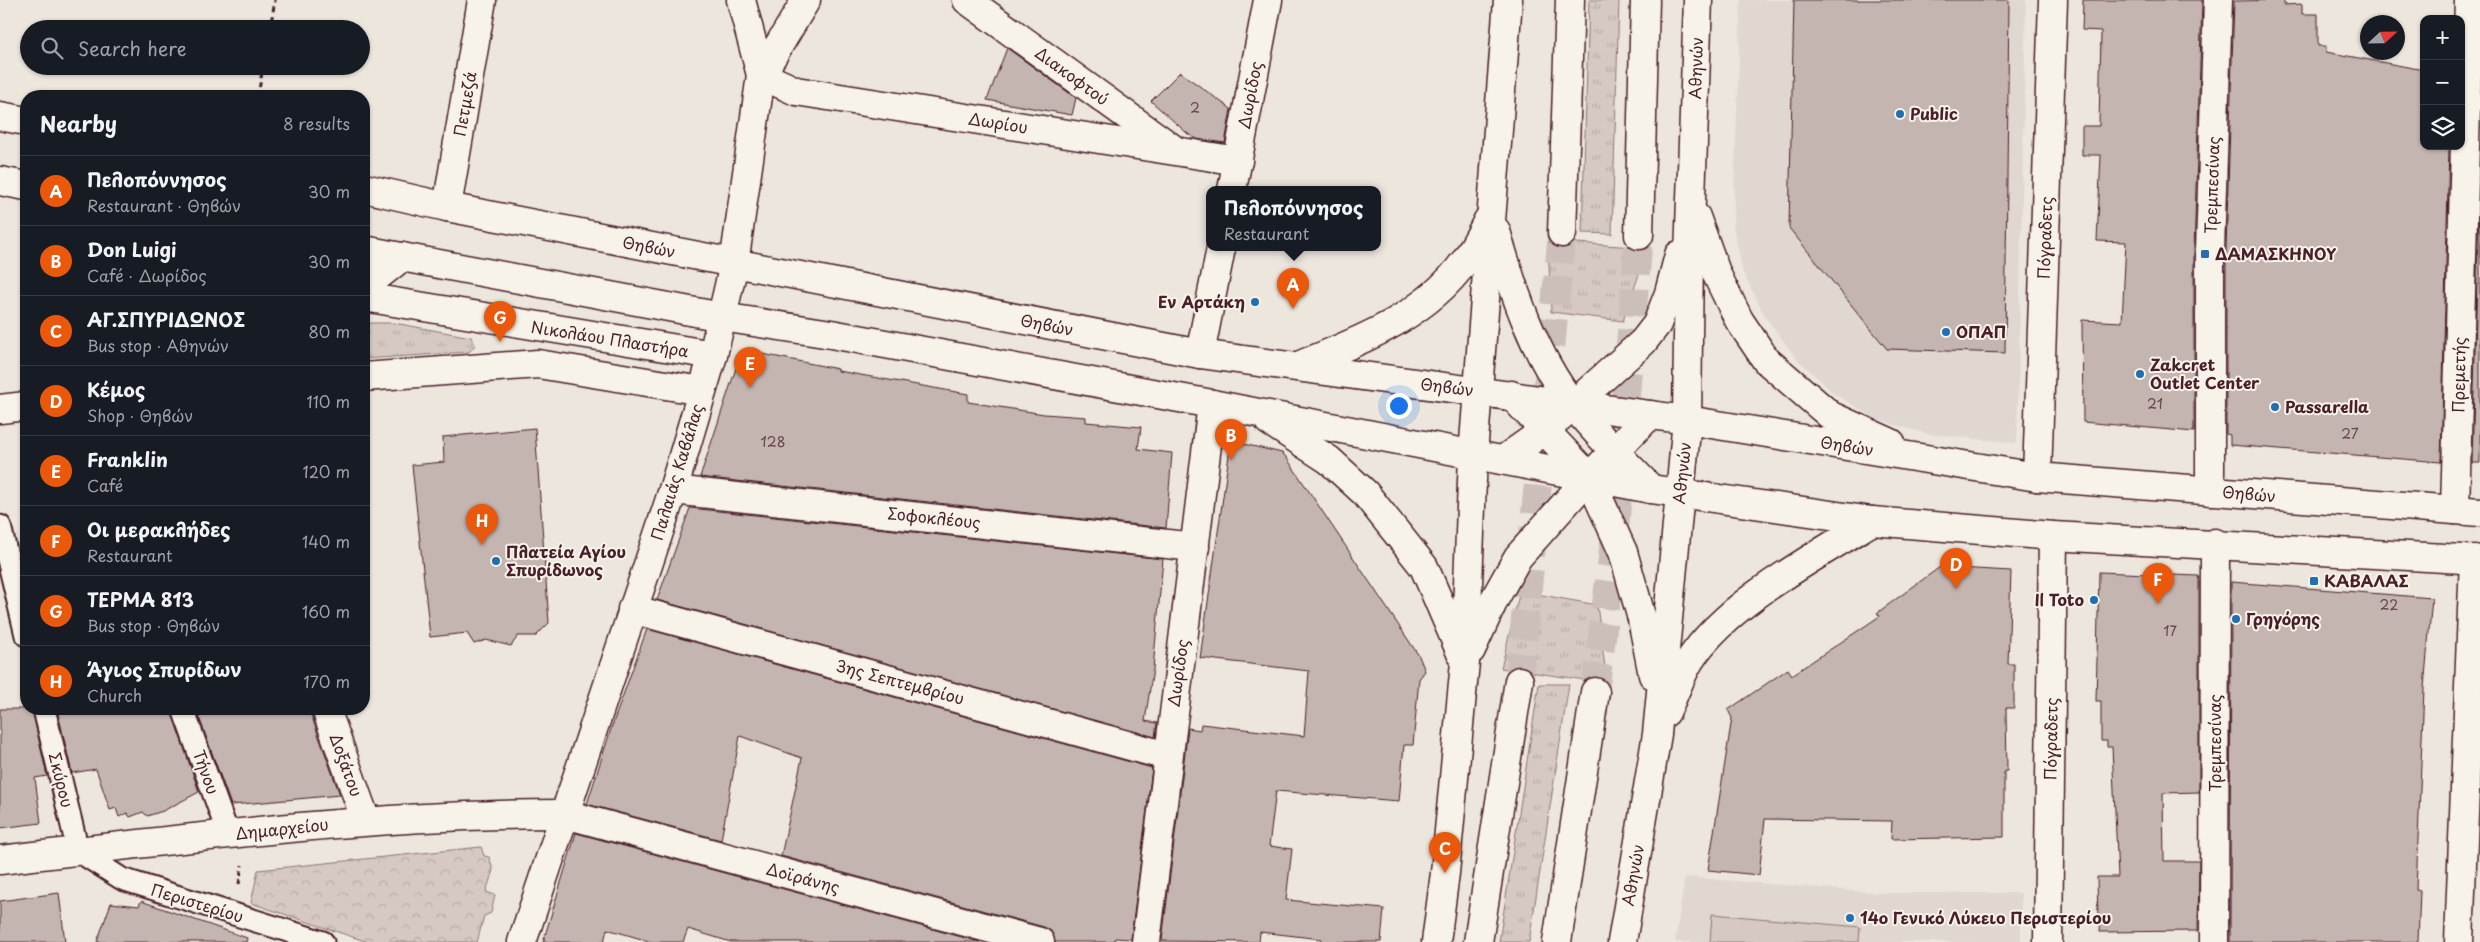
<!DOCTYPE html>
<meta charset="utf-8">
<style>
:root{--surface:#171b24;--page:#242831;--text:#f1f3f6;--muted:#9ea1a6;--line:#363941;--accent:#ea580c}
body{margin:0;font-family:"Playpen Sans",sans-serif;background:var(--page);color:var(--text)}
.controls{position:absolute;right:15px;top:15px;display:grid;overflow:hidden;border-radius:10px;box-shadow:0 1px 4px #0004}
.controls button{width:45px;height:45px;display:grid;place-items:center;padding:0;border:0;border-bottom:1px solid var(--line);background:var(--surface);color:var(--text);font:25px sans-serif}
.compass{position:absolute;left:2360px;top:15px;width:45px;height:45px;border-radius:50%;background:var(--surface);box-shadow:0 1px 4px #0004;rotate:68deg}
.you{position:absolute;left:1398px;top:405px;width:18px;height:18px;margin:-12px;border:4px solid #fff;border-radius:50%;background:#1a73e8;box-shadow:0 0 0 8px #1a73e833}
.badge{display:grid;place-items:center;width:32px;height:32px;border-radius:50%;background:var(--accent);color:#fff;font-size:16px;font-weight:700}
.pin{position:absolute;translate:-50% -41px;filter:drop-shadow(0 1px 2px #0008)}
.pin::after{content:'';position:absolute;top:26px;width:18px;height:15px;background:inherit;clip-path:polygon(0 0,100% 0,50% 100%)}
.popup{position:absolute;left:1206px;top:186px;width:175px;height:65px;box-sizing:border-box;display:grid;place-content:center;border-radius:10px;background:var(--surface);filter:drop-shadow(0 1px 4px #0005);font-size:16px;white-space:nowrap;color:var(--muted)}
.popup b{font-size:19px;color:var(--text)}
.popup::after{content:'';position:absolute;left:50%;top:100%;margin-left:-10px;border:10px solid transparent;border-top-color:var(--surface)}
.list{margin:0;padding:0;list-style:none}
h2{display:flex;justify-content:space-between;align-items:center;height:65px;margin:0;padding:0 20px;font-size:21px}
h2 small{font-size:16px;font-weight:400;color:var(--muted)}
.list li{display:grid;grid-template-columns:32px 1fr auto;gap:15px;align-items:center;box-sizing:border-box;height:70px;padding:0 20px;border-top:1px solid var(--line)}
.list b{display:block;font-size:19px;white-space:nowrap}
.list p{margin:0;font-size:16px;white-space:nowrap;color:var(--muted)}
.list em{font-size:16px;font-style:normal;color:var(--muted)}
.icon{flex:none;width:28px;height:28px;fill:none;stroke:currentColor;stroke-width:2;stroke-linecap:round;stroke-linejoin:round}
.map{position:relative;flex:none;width:2480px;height:942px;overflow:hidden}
.search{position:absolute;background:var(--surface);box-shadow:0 1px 4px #0004;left:20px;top:20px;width:350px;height:55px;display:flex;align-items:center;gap:12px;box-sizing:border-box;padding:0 18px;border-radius:28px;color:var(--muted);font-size:19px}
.panel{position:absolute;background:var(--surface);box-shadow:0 1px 4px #0004;left:20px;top:90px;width:350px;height:625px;border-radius:20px}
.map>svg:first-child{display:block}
.built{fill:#e0d7d0}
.grass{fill:url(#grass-tufts);stroke:#907476}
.park{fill:url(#park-crowns);stroke:#907476}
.pitch{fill:#d5c9c2;stroke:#907476}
.building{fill:#c4b5b0;stroke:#4a1f2b}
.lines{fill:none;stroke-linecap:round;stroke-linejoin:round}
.trunk-tunnel{stroke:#ccbeb9;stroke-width:28;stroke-dasharray:28 14;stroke-linecap:butt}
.pedestrian-casing{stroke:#4a1f2b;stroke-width:25}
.minor-casing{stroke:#4a1f2b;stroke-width:31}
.tertiary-casing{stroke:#4a1f2b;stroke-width:31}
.secondary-casing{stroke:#4a1f2b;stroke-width:31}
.trunk-casing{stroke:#4a1f2b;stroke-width:31}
.path{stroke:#4a1f2b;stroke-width:3;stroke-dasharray:5 4;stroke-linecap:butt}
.pedestrian{stroke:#f7f3e8;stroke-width:21}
.minor{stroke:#f7f3e8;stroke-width:28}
.tertiary{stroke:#f7f3e8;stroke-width:28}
.secondary{stroke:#f7f3e8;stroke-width:28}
.trunk{stroke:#f7f3e8;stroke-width:28}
.poi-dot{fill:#1f6fb2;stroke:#f7f3e8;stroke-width:2}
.labels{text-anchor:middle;stroke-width:4;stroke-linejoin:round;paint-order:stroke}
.number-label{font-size:14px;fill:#68444c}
.street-label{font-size:16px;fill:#4a1f2b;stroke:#f7f3e8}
.poi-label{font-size:16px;font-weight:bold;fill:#4a1f2b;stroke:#f7f3e8;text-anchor:start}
</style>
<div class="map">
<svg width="2480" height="942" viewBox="0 0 2480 942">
<defs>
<pattern id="grass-tufts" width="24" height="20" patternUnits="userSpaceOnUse" patternTransform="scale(1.25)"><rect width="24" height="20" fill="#d5c9c2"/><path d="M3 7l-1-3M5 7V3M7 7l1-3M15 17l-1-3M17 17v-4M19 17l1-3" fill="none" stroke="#b8aca7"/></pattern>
<pattern id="park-crowns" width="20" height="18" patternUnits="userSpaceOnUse" patternTransform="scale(1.25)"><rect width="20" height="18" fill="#d5c9c2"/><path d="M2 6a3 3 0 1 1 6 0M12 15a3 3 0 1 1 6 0" fill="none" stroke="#b8aca7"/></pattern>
</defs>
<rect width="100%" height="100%" fill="#ece6dd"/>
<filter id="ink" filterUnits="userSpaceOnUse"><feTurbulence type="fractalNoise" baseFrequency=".02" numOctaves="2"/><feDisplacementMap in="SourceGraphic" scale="10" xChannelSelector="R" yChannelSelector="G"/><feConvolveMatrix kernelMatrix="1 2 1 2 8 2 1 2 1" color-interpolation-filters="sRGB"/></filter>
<g filter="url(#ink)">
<g class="built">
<polygon points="1741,0 2026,0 2017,443 1928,434 1879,420 1836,395 1798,360 1766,318 1743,272 1733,226"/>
<polygon points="1685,877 1881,893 2021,893 2021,942 1675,942"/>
</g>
<g class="grass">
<polygon points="1589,0 1619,0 1612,234 1582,233"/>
<polygon points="1548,241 1648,248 1623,321 1551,312"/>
<polygon points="371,323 394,323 471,337 475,345 469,352 364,359 364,327"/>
<polygon points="1520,591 1597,605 1607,683 1501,668"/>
<polygon points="1539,684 1569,684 1529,942 1499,942"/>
</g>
<polygon class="park" points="481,847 484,856 489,857 493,870 486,892 495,895 491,913 484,916 477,942 368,942 251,903 258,870"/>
<polygon class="pitch" points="1712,914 1860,927 1859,942 1710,942"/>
<g class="building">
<polygon points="1794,0 2009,0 2005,353 1887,349 1789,228"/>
<polygon points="2083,0 2202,0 2194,250 2194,432 2083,422 2082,320 2122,322 2126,242 2097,241 2101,155 2082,155 2082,126 2099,126 2101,31 2082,30"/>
<polygon points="2284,0 2284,5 2302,4 2302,14 2318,14 2318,46 2326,46 2326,52 2424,70 2424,146 2449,146 2441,462 2230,445 2230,435 2226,434 2226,250 2234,1"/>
<polygon points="1007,48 1076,98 1072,115 987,100"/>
<polygon points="1180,72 1231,109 1225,143 1197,139 1188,134 1151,101"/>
<polygon points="2480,169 2480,463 2472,463"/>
<polygon points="742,350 838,369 838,371 968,394 968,402 1044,414 1086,417 1086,422 1141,427 1138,449 1172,453 1166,528 700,477"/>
<polygon points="535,428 549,623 536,636 518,636 511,646 486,640 474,644 467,633 430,637 412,465 444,462 443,437"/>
<polygon points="1231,441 1282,453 1286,457 1419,656 1425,671 1419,679 1413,745 1404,745 1399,801 1276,791 1269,846 1292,849 1286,900 1384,909 1381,942 1321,942 1322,939 1260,932 1259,942 1162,941 1188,728 1200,730 1201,724 1304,736 1309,671 1200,658"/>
<polygon points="690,508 1163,559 1153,669 1145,721 1157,723 1155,737 657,600"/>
<polygon points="1940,567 2011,571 2008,664 2014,664 2014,708 2006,708 2007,771 2004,771 2004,837 1891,839 1892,821 1765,819 1759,875 1708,870 1732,718 1728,710 1788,669 1792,675 1880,616 1877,613"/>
<polygon points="2099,572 2198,576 2199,580 2199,792 2163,793 2164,861 2199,861 2198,931 2100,932 2101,917 2098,917 2097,877 2118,877 2112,747 2107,747 2107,741 2101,741 2101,701 2096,701"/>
<polygon points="2231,582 2432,598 2424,688 2416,890 2420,891 2418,942 2230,942"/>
<polygon points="647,629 1152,768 1131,939 1115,938 1114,942 1055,942 1051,931 1044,927 781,856 802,758 740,736 721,840 587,804 612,726"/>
<polygon points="0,709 32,709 47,776 35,778 41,823 0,828"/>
<polygon points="57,709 171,709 199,792 163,811 147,816 143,812 130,817 127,813 119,817 116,808 110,810 96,769 72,773"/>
<polygon points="196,709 309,709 340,795 231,805"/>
<polygon points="576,833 980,942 731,942 688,929 683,942 652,942 607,929 604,942 543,942"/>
<polygon points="59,893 65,942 0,942 0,901"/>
<polygon points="141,901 247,938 246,942 97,942 111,903 139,906"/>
</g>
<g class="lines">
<g class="trunk-tunnel">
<polyline points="1519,681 1562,233"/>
<polyline points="1595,692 1614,542 1639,235"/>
</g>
<g class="pedestrian-casing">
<g id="pedestrian">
<polyline points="0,526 26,635"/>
<polyline points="44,709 78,851 122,879 323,942"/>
<polyline points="183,709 228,834"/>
</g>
</g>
<g class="minor-casing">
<g id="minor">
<polyline points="741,0 761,75"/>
<polyline points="967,0 1172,148"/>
<polyline points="761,75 796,91 1238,161"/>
<polyline points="1232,190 1268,0"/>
<polyline points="447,207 482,0"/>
<polyline points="734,264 761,75 806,0"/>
<polyline points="364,297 713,355"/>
<polyline points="1200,354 1221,248"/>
<polyline points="2037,477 2053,0"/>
<polyline points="673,490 1195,547"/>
<polyline points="2210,491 2210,250 2218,0"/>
<polyline points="2455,510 2469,0"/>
<polyline points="632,609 1167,756"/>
<polyline points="326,709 366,821"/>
<polyline points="565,814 1040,942"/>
<polyline points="1146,942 1212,404"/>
<polyline points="2048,942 2053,536"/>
<polyline points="2214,942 2215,543"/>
<polyline points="2459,942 2474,559"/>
</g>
</g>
<g class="tertiary-casing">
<g id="tertiary">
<polyline points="364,287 402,257"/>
<polyline points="364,377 538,364 702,391"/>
<polyline points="0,409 26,406"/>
<path d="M 0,860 C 188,838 376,814 565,814"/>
<polyline points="522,942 673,490 713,355 734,264"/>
</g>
</g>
<g class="secondary-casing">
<g id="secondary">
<polyline points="0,116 26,121"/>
<polyline points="0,181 26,186"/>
<polyline points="364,188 447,207 1200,354 1687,420 2037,477 2480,512"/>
<polyline points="1696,217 1717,275 1739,320 1766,360 1831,416 1891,443"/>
<path d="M 1496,231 C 1513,291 1534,355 1573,405 C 1597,435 1625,462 1651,489"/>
<polyline points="364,250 722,317 831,334 1212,404 1651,489 1872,521 2053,536 2480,560"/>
<path d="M 1298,366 C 1359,341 1425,317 1465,261 C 1474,248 1481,234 1488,220"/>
<polyline points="1511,395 1589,477 1623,552 1642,619 1653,675"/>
<polyline points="1269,421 1329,460 1365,493 1424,567 1461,653"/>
<polyline points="1503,460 1544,431 1643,342 1657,324 1669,293 1679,255"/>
<polyline points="1471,650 1494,600 1518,557 1589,477 1650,415"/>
<path d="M 1666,712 C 1674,696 1680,676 1690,660 C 1728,602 1814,558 1872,521"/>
<polyline points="1436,942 1445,873 1465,662 1473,455 1508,0"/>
<polyline points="1622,942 1657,734 1687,420 1689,256 1698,0"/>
</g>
</g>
<g class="trunk-casing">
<g id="trunk">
<polyline points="1562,233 1570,0"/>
<polyline points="1639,235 1645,0"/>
<polyline points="1478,942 1519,681"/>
<polyline points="1557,942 1595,692"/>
</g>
</g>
<g class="path">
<polyline points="270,29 275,0"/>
<polyline points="258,96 263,66"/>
<polyline points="239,884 242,865"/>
</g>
<use href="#pedestrian" class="pedestrian"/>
<use href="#minor" class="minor"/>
<use href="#tertiary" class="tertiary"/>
<use href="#secondary" class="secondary"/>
<use href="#trunk" class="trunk"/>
</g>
</g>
<g class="poi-dot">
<circle cx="1900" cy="114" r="5"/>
<rect x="2200" y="249" width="10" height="10" rx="2.5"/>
<circle cx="1255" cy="302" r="5"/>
<circle cx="1946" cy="332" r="5"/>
<circle cx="2140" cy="374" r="5"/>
<circle cx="2275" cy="407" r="5"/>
<circle cx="496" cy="561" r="5"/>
<rect x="2309" y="576" width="10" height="10" rx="2.5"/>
<circle cx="2094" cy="600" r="5"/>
<circle cx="2236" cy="619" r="5"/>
<circle cx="1850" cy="918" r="5"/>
</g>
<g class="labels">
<g class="number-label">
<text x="1195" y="113">2</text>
<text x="2155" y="409">21</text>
<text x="2350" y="439">27</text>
<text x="773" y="447">128</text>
<text x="2389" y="610">22</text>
<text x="2170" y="636">17</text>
</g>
<g class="street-label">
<text transform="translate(1696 68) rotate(-88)" y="6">Αθηνών</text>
<text transform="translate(1072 76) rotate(36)" y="6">Διακοφτού</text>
<text transform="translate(1250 95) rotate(-79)" y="6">Δωρίδος</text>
<text transform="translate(465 104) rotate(-80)" y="6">Πετμεζά</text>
<text transform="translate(998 123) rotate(9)" y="6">Δωρίου</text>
<text transform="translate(2212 185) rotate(-88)" y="6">Τρεμπεσίνας</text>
<text transform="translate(2045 238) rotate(-88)" y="6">Πόγραδετς</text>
<text transform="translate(649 247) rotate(11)" y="6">Θηβών</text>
<text transform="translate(1047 325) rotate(11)" y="6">Θηβών</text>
<text transform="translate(610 339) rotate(9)" y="6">Νικολάου Πλαστήρα</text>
<text transform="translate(2459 375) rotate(-89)" y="6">Πρεμετής</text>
<text transform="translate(1447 387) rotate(7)" y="6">Θηβών</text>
<text transform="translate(1847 446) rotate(9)" y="6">Θηβών</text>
<text transform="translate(677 472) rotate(-73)" y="6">Παλαιάς Καβάλας</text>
<text transform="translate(1682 473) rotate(-84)" y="6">Αθηνών</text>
<text transform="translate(2249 494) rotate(5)" y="6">Θηβών</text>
<text transform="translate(934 518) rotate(6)" y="6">Σοφοκλέους</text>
<text transform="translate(1178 673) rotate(-82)" y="6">Δωρίδος</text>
<text transform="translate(900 682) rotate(15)" y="6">3ης Σεπτεμβρίου</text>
<text transform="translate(2051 739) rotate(-89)" y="6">Πόγραδετς</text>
<text transform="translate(2215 743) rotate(-90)" y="6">Τρεμπεσίνας</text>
<text transform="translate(346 765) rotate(70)" y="6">Δοξάτου</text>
<text transform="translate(206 772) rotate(70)" y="6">Τήνου</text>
<text transform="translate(61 780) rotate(76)" y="6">Σκύρου</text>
<text transform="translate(282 829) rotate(-6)" y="6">Δημαρχείου</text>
<text transform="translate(1633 875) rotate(-80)" y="6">Αθηνών</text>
<text transform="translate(803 878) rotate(15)" y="6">Δοϊράνης</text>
<text transform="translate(197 903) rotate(17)" y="6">Περιστερίου</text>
</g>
<g class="poi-label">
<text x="1910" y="120">Public</text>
<text x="2215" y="260">ΔΑΜΑΣΚΗΝΟΥ</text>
<text x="1245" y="308" text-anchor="end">Εν Αρτάκη</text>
<text x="1956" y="338">ΟΠΑΠ</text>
<text x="2150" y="371">Zakcret<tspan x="2150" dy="18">Outlet Center</tspan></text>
<text x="2285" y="413">Passarella</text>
<text x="506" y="558">Πλατεία Αγίου<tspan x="506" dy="18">Σπυρίδωνος</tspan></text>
<text x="2324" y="587">ΚΑΒΑΛΑΣ</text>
<text x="2084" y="606" text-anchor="end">Il Toto</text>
<text x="2246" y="625">Γρηγόρης</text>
<text x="1860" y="924">14ο Γενικό Λύκειο Περιστερίου</text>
</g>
</g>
</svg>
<div class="controls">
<button>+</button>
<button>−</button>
<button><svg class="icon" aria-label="layers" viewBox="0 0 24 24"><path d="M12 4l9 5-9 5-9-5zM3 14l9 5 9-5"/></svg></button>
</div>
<svg class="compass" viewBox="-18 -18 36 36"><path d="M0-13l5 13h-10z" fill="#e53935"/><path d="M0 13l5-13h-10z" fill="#9ea1a6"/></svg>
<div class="you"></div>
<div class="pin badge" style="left:1293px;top:309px">A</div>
<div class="popup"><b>Πελοπόννησος</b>Restaurant</div>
<div class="pin badge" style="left:1231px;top:460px">B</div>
<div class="pin badge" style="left:1445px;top:873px">C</div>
<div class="pin badge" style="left:1956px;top:589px">D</div>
<div class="pin badge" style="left:750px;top:388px">E</div>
<div class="pin badge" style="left:2158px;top:604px">F</div>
<div class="pin badge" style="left:500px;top:342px">G</div>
<div class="pin badge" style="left:482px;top:545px">H</div>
<div class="search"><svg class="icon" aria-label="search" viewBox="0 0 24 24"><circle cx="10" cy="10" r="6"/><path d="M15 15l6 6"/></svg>Search here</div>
<section class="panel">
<h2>Nearby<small>8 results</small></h2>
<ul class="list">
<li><span class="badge">A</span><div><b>Πελοπόννησος</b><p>Restaurant · Θηβών</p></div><em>30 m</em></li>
<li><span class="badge">B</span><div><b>Don Luigi</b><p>Café · Δωρίδος</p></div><em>30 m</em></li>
<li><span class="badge">C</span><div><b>ΑΓ.ΣΠΥΡΙΔΩΝΟΣ</b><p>Bus stop · Αθηνών</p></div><em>80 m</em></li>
<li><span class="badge">D</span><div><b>Κέμος</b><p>Shop · Θηβών</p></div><em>110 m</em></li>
<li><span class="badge">E</span><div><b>Franklin</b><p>Café</p></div><em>120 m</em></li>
<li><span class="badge">F</span><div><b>Οι μερακλήδες</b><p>Restaurant</p></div><em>140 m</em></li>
<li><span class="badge">G</span><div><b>ΤΕΡΜΑ 813</b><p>Bus stop · Θηβών</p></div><em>160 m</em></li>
<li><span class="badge">H</span><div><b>Άγιος Σπυρίδων</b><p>Church</p></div><em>170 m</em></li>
</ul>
</section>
</div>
